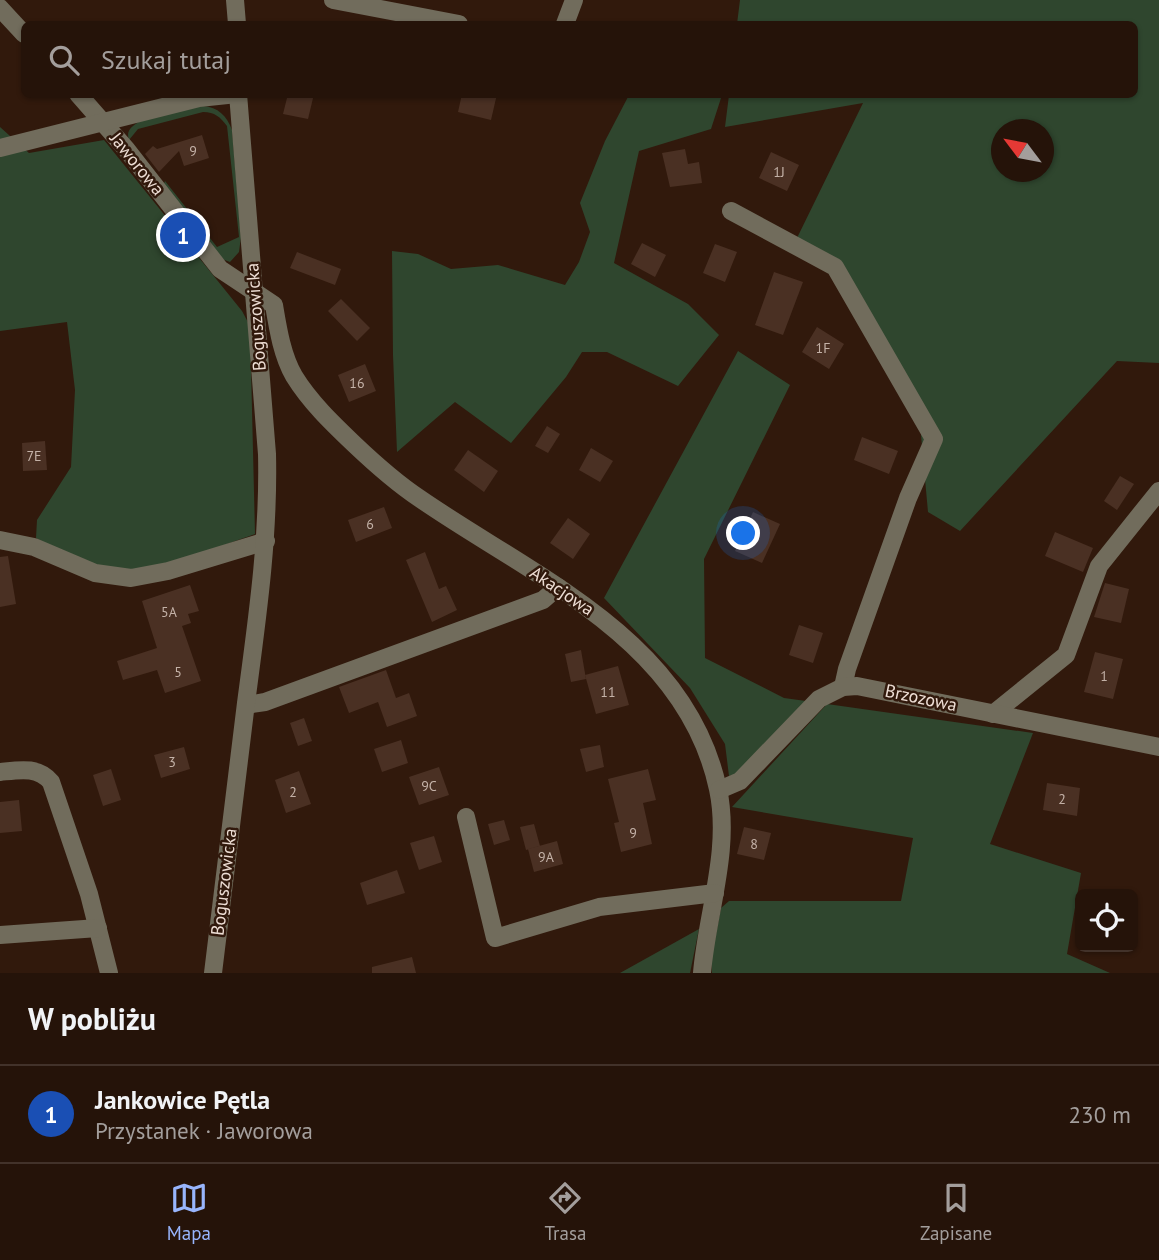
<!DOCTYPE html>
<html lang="pl">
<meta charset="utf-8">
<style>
:root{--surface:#251309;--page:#2d1c12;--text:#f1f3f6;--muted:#a39e9c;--line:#42322a;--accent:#98b5fd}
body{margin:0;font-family:"PT Sans",sans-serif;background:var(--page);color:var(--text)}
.controls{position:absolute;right:21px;bottom:21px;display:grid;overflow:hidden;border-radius:10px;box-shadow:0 2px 5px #0004}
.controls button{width:63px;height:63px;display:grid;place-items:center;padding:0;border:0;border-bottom:2px solid var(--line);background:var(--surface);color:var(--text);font:35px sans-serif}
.compass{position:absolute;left:991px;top:119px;width:63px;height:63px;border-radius:50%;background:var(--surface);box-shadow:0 2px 5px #0004;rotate:302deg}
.you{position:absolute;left:744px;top:534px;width:24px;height:24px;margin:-18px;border:5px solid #fff;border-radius:50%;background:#1a73e8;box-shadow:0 0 0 10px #1a73e833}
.badge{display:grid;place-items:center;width:46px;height:46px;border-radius:50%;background:var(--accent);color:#fff;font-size:23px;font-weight:700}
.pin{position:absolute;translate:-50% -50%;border:4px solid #fff;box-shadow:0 2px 7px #0006}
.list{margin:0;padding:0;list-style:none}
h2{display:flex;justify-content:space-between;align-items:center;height:91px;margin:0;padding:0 28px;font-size:30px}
h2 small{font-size:23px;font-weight:400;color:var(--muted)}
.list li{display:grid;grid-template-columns:46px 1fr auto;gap:21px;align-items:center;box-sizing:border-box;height:98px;padding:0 28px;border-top:2px solid var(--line)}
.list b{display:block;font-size:26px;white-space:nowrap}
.list p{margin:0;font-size:23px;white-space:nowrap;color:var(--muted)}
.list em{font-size:23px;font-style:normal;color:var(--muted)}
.icon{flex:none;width:38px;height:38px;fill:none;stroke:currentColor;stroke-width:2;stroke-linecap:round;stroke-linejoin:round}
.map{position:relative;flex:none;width:1159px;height:973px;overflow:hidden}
.search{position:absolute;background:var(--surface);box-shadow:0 2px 5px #0004;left:21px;right:21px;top:21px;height:77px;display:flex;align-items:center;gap:18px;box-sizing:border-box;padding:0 24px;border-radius:10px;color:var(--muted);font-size:26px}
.sheet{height:189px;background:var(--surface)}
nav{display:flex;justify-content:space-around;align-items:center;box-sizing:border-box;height:98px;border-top:2px solid var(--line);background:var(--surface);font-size:19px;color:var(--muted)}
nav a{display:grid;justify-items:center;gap:4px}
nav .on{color:var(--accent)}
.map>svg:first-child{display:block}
.green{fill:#2f462e;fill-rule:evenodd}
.building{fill:#4a3023}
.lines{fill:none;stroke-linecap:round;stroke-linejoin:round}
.minor{stroke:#716c5c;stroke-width:18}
.labels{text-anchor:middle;stroke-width:5;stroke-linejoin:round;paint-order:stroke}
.number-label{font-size:14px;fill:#c4b2a8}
.street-label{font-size:18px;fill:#edddd4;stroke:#31190c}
</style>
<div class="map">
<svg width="1159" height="973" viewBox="0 0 1159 973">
<rect width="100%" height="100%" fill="#31190c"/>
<g class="green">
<path d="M 740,0 L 1159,0 L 1159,363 L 1117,361 L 960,531 L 928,512 L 921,435 L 929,419 L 840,260 L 797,238 L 863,103 L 725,127 L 729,95 L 1134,94 L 1134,24 L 737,24 ZM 1002,130 L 1044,130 L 1044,172 L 1002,172 Z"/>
<polygon points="629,95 722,95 711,129 639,151 614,263 688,304 719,335 678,386 607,352 582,352 566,377 511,443 455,402 397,452 393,355 392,251 418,254 451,269 498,265 565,285 579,262 590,232 580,203 605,141"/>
<path d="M 203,106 C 218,107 227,116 232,130 L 241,237 L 239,252 L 230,262 L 222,259 L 163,186 L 165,181 L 217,247 L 239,237 L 227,126 C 220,117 215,112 203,112 L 138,129 L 129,140 C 127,134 128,130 133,126 C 143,116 189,108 203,106 Z"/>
<path d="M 0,127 L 29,153 L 104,140 L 242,311 L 250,326 L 255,534 C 214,548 144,579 101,568 C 78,562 57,549 36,538 L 37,520 L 71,467 L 75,390 L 67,322 L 0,331 Z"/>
<polygon points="738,351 790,385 704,559 705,658 784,698 806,701 740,773 729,776 725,744 690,688 604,598"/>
<polygon points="827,704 1033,733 990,844 1081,873 1067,954 1110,973 712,973 711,960 721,908 729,901 901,901 913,838 732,807"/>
<polygon points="699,929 690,973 620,973"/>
</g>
<g class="building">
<polygon points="288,94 314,94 308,119 283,114"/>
<polygon points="462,94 497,94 491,120 458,112"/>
<polygon points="202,135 209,158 184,166 179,151 159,172 145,154 153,146 157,149"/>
<polygon points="685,149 688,164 699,162 702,183 670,187 662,153"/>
<polygon points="771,152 799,165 787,191 759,178"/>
<polygon points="642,243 666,255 655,277 631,264"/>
<polygon points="715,244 737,252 725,282 703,273"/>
<polygon points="297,252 341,269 335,285 290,268"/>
<polygon points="774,272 803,282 783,335 755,325"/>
<polygon points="341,299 370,328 357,341 328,311"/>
<polygon points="817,327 844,344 829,369 802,352"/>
<polygon points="365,364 376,391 349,402 338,375"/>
<polygon points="547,426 560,434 548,453 535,446"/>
<polygon points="862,437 898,451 889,474 854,460"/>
<polygon points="45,441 47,470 23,471 22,443"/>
<polygon points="591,448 613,461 600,482 579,470"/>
<polygon points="468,450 498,471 484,492 454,470"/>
<polygon points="1120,476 1134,484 1117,510 1104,501"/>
<polygon points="384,507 392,528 356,542 348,520"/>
<polygon points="753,512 780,524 762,563 735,551"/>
<polygon points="568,518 590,534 573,559 550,543"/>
<polygon points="1055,532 1093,548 1083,572 1045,556"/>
<polygon points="425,552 439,589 446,586 457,610 432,622 406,560"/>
<polygon points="8,556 16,604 0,607 0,557"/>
<polygon points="1105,583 1129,589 1121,623 1094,617"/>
<polygon points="190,585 199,611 188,614 191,623 182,626 201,681 165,693 157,670 123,680 117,661 157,648 142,601"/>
<polygon points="799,625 823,633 813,663 789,655"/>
<polygon points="581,650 586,679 571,682 565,654"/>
<polygon points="1095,652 1123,659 1113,699 1084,692"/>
<polygon points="618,666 629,705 596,714 585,675"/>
<polygon points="386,670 396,698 409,693 417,716 387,727 378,702 349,713 339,687"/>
<polygon points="304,718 312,741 298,746 290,723"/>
<polygon points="401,740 408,763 382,772 374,749"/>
<polygon points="600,745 604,767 586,772 580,749"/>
<polygon points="184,747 190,769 161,778 154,755"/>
<polygon points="439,767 449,795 419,805 409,777"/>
<polygon points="111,769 121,800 103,806 93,775"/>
<polygon points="648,769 656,800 643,803 652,844 621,852 614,823 619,822 608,779"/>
<polygon points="299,771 311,804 286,813 275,780"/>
<polygon points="1047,783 1080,788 1077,816 1043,810"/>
<polygon points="19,800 22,831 0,833 0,802"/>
<polygon points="504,820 510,840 494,845 488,824"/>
<polygon points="534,824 540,846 526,850 520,827"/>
<polygon points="744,827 771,833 764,860 737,854"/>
<polygon points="434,836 442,862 419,870 410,843"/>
<polygon points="557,841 563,864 534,872 528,849"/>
<polygon points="397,870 405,893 367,905 360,883"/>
<polygon points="412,957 416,973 372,973 372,967"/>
</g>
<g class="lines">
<g class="minor">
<polyline points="235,0 237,24"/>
<polyline points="333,0 459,24"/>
<polyline points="0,8 24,34"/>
<polyline points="565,24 574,0"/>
<path d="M 78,94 L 127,150 L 220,269 L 274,305 C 278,329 282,355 294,376 C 310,402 332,423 354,444 C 374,463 395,482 419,498 C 533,577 686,639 718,789 C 731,850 707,913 702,973"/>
<polyline points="0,148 199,98 237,94"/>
<polyline points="731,211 835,267 934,439 908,498 847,669 843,687"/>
<polyline points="0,540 34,547 95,573 131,578 168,571 266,541"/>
<polyline points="246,705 265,702 543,600 558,587"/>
<polyline points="993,714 1066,655 1099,566 1159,491"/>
<path d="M 0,772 C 19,770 38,766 51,782 L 89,894 L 109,973"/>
<polyline points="719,790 740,781 819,699 843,687 857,686 1159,747"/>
<polyline points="466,817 495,938 599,907 715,893"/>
<polyline points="0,935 98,928"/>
<path d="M 213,973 C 224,883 235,793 246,703 C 257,620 269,538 267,454 L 238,94"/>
</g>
</g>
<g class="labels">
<g class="number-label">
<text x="193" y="156">9</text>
<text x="779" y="177">1J</text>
<text x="823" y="353">1F</text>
<text x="357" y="388">16</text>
<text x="34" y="461">7E</text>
<text x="370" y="529">6</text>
<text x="169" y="617">5A</text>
<text x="178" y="677">5</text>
<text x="1104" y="681">1</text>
<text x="608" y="697">11</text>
<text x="172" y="767">3</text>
<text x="429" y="791">9C</text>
<text x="293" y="797">2</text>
<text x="1062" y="804">2</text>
<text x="633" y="838">9</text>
<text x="754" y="849">8</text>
<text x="546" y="862">9A</text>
</g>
<g class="street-label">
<text transform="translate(137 164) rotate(51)" y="6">Jaworowa</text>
<text transform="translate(256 317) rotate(-94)" y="6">Boguszowicka</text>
<text transform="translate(562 591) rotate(34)" y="6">Akacjowa</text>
<text transform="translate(921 698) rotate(12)" y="6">Brzozowa</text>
<text transform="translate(224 882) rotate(-83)" y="6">Boguszowicka</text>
</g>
</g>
</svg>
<div class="controls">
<button><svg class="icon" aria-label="locate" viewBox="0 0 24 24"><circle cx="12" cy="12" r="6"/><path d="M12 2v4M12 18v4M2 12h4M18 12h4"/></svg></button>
</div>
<svg class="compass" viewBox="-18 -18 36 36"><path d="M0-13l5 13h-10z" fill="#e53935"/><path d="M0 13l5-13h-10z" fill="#a39e9c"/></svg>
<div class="you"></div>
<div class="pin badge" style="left:183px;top:235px;background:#1a4fb4">1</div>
<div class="search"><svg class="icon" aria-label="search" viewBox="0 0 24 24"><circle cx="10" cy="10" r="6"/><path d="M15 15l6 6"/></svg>Szukaj tutaj</div>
</div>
<section class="sheet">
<h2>W pobliżu<small></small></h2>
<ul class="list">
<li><span class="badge" style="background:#1a4fb4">1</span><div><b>Jankowice Pętla</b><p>Przystanek · Jaworowa</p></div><em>230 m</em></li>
</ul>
</section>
<nav>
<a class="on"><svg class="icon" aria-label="map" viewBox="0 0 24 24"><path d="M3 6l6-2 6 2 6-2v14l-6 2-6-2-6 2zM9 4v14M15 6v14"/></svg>Mapa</a>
<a><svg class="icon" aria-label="directions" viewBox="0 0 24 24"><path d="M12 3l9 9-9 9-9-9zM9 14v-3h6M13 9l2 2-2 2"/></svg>Trasa</a>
<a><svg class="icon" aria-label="saved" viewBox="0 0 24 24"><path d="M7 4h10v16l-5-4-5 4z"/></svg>Zapisane</a>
</nav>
